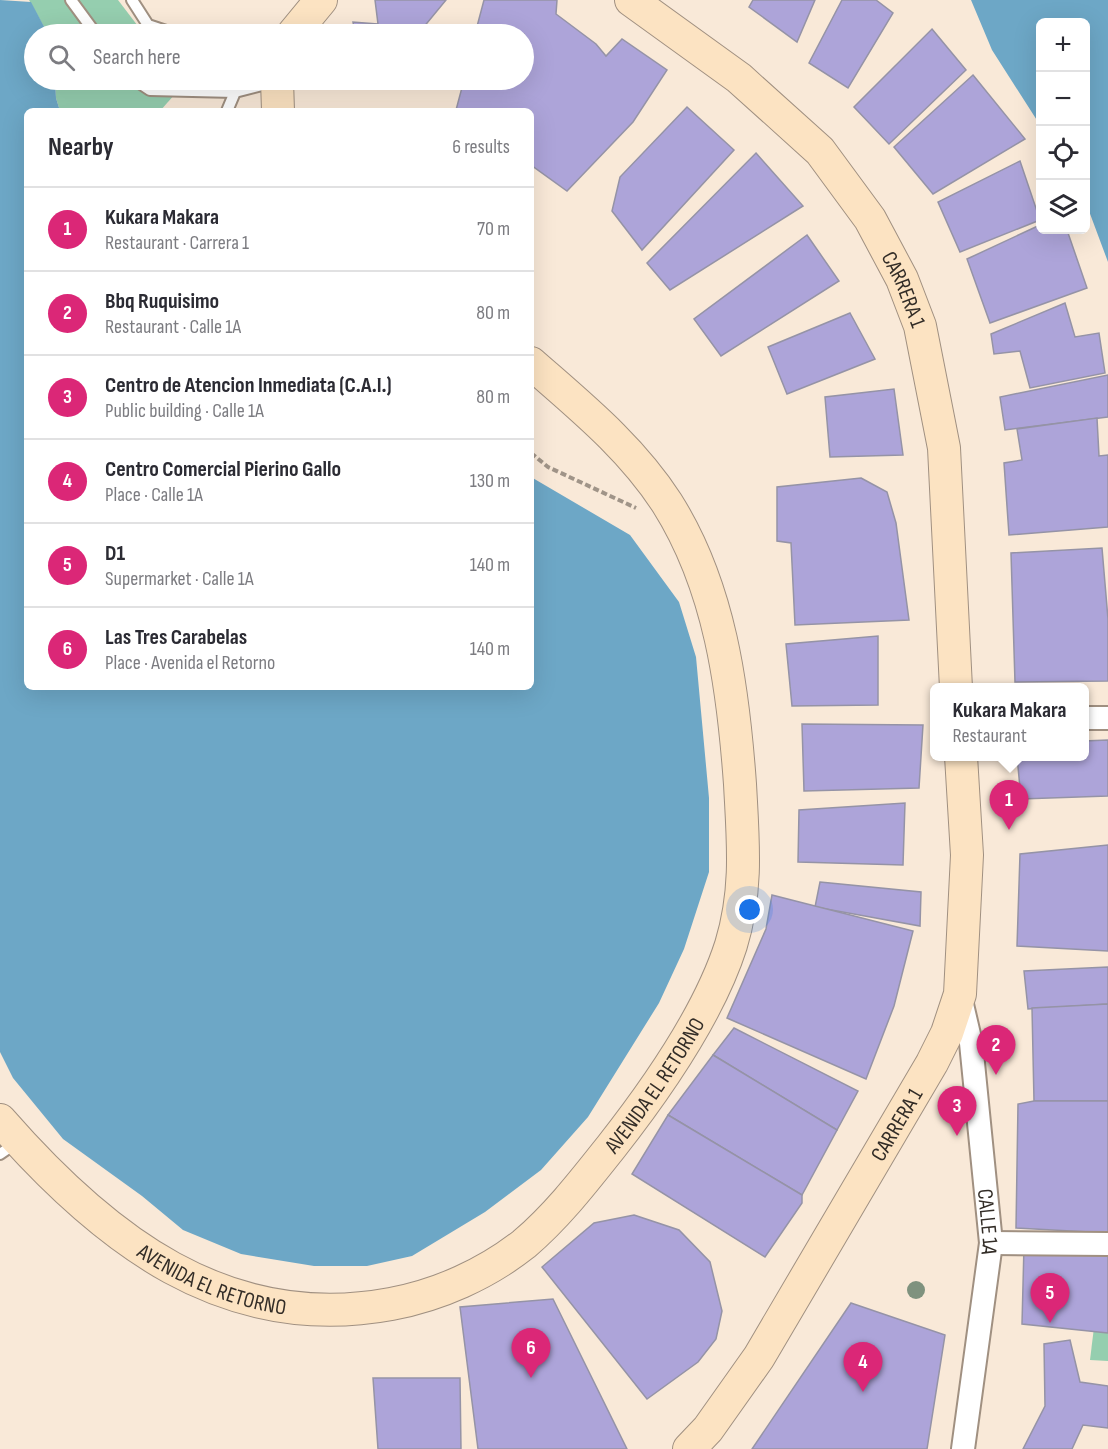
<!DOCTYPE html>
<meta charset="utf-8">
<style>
:root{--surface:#fff;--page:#f2f2f3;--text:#2b2b33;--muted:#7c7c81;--line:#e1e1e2;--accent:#db2777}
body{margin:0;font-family:"Sofia Sans Condensed",sans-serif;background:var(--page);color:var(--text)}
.controls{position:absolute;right:18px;top:18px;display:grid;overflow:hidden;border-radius:9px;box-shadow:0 6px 24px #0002}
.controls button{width:54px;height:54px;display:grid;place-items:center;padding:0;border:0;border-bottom:2px solid var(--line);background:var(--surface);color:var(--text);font:30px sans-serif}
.you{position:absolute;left:750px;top:910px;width:21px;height:21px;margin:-15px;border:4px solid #fff;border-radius:50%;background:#1a73e8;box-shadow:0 0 0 9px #1a73e833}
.badge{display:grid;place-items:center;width:39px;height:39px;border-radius:50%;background:var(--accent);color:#fff;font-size:20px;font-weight:700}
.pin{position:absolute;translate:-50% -50px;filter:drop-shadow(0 2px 3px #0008)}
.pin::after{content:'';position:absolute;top:32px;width:21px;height:18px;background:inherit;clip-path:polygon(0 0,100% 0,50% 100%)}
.popup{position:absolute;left:930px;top:683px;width:159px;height:78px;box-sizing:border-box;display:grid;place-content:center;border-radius:9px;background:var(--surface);filter:drop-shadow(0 2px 4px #0005);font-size:20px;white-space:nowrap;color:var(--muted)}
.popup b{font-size:22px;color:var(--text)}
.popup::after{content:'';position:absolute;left:50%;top:100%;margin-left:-12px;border:12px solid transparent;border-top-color:var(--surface)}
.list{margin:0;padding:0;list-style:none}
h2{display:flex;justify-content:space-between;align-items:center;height:78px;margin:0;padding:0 24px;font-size:26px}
h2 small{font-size:20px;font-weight:400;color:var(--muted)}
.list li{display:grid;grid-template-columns:39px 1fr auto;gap:18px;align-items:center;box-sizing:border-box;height:84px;padding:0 24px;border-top:2px solid var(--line)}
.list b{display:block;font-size:22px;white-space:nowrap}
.list p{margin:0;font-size:20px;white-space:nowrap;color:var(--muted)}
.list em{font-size:20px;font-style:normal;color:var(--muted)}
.icon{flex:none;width:33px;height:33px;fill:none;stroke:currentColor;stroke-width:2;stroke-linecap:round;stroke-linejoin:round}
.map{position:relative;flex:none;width:1108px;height:1449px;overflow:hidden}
.search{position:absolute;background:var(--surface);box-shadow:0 6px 24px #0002;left:24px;top:24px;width:510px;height:66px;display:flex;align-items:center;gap:15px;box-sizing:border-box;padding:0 21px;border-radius:33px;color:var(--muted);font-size:22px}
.panel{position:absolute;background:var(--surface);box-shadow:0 6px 24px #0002;left:24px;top:108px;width:510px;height:582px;border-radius:9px}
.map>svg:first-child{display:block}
.green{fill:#95ceaf}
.water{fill:#6da7c6}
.building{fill:#ada4d9;stroke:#9593a6;stroke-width:1.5}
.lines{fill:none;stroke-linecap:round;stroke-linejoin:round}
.lane-casing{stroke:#a09081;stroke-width:14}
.street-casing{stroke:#a09081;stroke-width:26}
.secondary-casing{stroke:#a09081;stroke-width:34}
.path{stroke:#a09488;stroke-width:4;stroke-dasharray:6 3;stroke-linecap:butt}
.lane{stroke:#fff;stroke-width:10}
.street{stroke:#fff;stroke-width:22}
.secondary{stroke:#fce3c2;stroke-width:32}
.tree{fill:#7f927e}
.labels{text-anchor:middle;stroke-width:4.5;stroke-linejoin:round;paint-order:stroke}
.street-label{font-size:22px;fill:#332d27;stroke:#fff}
</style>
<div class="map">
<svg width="1108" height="1449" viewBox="0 0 1108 1449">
<rect width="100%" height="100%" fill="#f9e9d8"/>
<g class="green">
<polygon points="29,0 118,0 144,34 48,34"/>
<polygon points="55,80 179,80 183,85 160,111 60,111 56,98"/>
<polygon points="1096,1311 1108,1315 1108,1361 1090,1360"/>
</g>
<g class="water">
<polygon points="0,0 31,2 48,34 34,34 34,80 55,80 56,98 60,111 27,111 27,687 531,687 531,477 630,535 679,602 696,657 709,798 709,872 684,949 659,1003 588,1117 541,1170 485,1212 412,1256 367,1266 314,1266 241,1254 183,1230 142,1196 63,1139 13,1078 0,1052"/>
<polygon points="971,0 1108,0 1108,262 1086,203 1086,22 1040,22 1040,125 992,50"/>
</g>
<g class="building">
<polygon points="375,0 446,0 418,34 355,34 353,22 378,24"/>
<polygon points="484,0 557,0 556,14 596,44 606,56 622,39 667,70 633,122 567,191 531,165 531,111 456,110 464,80 524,80 524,34 475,34"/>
<polygon points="753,0 815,0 797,42 749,7"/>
<polygon points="842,0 876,0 893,13 848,88 809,63"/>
<polygon points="932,29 966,70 889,144 854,107"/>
<polygon points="973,75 1025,139 933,194 894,147"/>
<polygon points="687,107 734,150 642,250 612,211 620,177"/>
<polygon points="756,153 803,206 670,290 647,263"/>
<polygon points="1020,161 1040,220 960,252 938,202"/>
<polygon points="1040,225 1040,230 1067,230 1087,288 990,323 967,259"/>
<polygon points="807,235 839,281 721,356 694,319"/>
<polygon points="1065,303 1075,337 1099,333 1105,373 1030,388 1020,351 994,354 991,334"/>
<polygon points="850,313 875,359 787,394 768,347"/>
<polygon points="1108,375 1108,417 1005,430 1000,397"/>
<polygon points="894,389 903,455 830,457 825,397"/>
<polygon points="1097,418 1099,456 1108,455 1108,527 1009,535 1004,463 1022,460 1017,429"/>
<polygon points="861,478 887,492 896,523 909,620 795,625 791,543 777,541 777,487"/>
<polygon points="1102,548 1108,619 1108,681 1015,682 1011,553"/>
<polygon points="878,636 878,705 792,706 786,644"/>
<polygon points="802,724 923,725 919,788 804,791"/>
<polygon points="1108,740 1108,796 1021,799 1017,756 1084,756 1084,741"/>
<polygon points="905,803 903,865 798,862 799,810"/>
<polygon points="1108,845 1108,951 1017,946 1020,854"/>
<polygon points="820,882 921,892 920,926 815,907"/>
<polygon points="772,895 913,931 894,1006 866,1079 727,1018 766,929"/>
<polygon points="1108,967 1108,1004 1028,1009 1024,971"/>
<polygon points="1108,1004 1108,1101 1034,1101 1032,1008"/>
<polygon points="734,1028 858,1091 837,1130 713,1055"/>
<polygon points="713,1055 837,1130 802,1195 668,1115"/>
<polygon points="1034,1101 1108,1101 1108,1233 1016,1228 1018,1104"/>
<polygon points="668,1115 802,1195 802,1203 765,1257 632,1174"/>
<polygon points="634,1215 679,1230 710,1262 722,1311 716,1339 698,1362 647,1399 542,1267 594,1223"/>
<polygon points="1024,1246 1108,1252 1108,1333 1022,1324"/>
<polygon points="553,1299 627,1449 478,1449 460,1307"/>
<polygon points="851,1303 945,1335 927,1449 752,1449"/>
<polygon points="1070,1340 1080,1382 1108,1386 1108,1428 1083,1425 1072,1449 1023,1449 1045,1406 1044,1344"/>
<polygon points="373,1378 460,1378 461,1449 378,1449"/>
</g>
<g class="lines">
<g class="lane-casing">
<g id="lane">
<polyline points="71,0 96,34"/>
<polyline points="132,0 148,25 166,31 275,34"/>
<polyline points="135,80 150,90 235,92"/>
<polyline points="227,111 235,92 274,82"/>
<polyline points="0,1154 16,1143"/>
</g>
</g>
<g class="street-casing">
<g id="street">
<polyline points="1084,718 1108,718"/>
<path id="s1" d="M 960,996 L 971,1043 L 991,1243 L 963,1449"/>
<polyline points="991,1243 1108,1244"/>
</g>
</g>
<g class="secondary-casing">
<g id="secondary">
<path id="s2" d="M 631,0 L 739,78 L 820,151 L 870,219 L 902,279 L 920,326 L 944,448 L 956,688"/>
<polyline points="293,34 321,0"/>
<polyline points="277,80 278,111"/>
<path id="s3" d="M 0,1120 C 103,1238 225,1335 391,1304 C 439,1295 486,1274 524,1244 C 557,1216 584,1181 611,1147 C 655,1091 709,1014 731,945 C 748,889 743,841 740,784 C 733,687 720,587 667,503 C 631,447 580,406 531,363"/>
<path id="s4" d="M 689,1449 L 708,1429 L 759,1357 L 932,1063 L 947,1033 L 960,994 L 967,855 L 961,756"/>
</g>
</g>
<polyline class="path" points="531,453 548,467 636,508"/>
<use href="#lane" class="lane"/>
<use href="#street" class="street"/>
<use href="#secondary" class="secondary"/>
</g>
<circle class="tree" cx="916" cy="1290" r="9"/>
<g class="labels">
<g class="street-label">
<text dy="8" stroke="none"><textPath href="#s2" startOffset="405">CARRERA 1</textPath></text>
<text dy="8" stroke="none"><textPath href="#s3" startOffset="808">AVENIDA EL RETORNO</textPath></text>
<text dy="8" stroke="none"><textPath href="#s4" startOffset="386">CARRERA 1</textPath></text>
<text dy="8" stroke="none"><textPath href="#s1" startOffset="228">CALLE 1A</textPath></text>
<text dy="8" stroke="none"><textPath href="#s3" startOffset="270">AVENIDA EL RETORNO</textPath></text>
</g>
</g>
</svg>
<div class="controls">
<button>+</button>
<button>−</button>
<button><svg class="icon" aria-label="locate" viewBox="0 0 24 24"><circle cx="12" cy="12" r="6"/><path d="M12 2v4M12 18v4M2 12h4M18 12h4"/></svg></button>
<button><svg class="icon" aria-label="layers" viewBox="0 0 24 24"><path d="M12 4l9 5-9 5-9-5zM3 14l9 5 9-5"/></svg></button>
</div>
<div class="you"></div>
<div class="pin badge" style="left:1009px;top:830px">1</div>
<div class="popup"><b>Kukara Makara</b>Restaurant</div>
<div class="pin badge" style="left:996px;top:1075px">2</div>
<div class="pin badge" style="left:957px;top:1136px">3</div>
<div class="pin badge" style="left:863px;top:1392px">4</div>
<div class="pin badge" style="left:1050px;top:1323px">5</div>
<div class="pin badge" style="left:531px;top:1378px">6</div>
<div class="search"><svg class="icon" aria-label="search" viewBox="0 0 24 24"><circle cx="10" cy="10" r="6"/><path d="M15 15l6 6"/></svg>Search here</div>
<section class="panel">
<h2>Nearby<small>6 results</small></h2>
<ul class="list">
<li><span class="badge">1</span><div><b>Kukara Makara</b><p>Restaurant · Carrera 1</p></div><em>70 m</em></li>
<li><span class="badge">2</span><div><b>Bbq Ruquisimo</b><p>Restaurant · Calle 1A</p></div><em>80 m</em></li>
<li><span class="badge">3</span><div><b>Centro de Atencion Inmediata (C.A.I.)</b><p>Public building · Calle 1A</p></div><em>80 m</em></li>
<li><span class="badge">4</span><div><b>Centro Comercial Pierino Gallo</b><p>Place · Calle 1A</p></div><em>130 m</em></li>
<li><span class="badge">5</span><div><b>D1</b><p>Supermarket · Calle 1A</p></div><em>140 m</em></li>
<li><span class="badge">6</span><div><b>Las Tres Carabelas</b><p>Place · Avenida el Retorno</p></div><em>140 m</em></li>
</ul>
</section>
</div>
